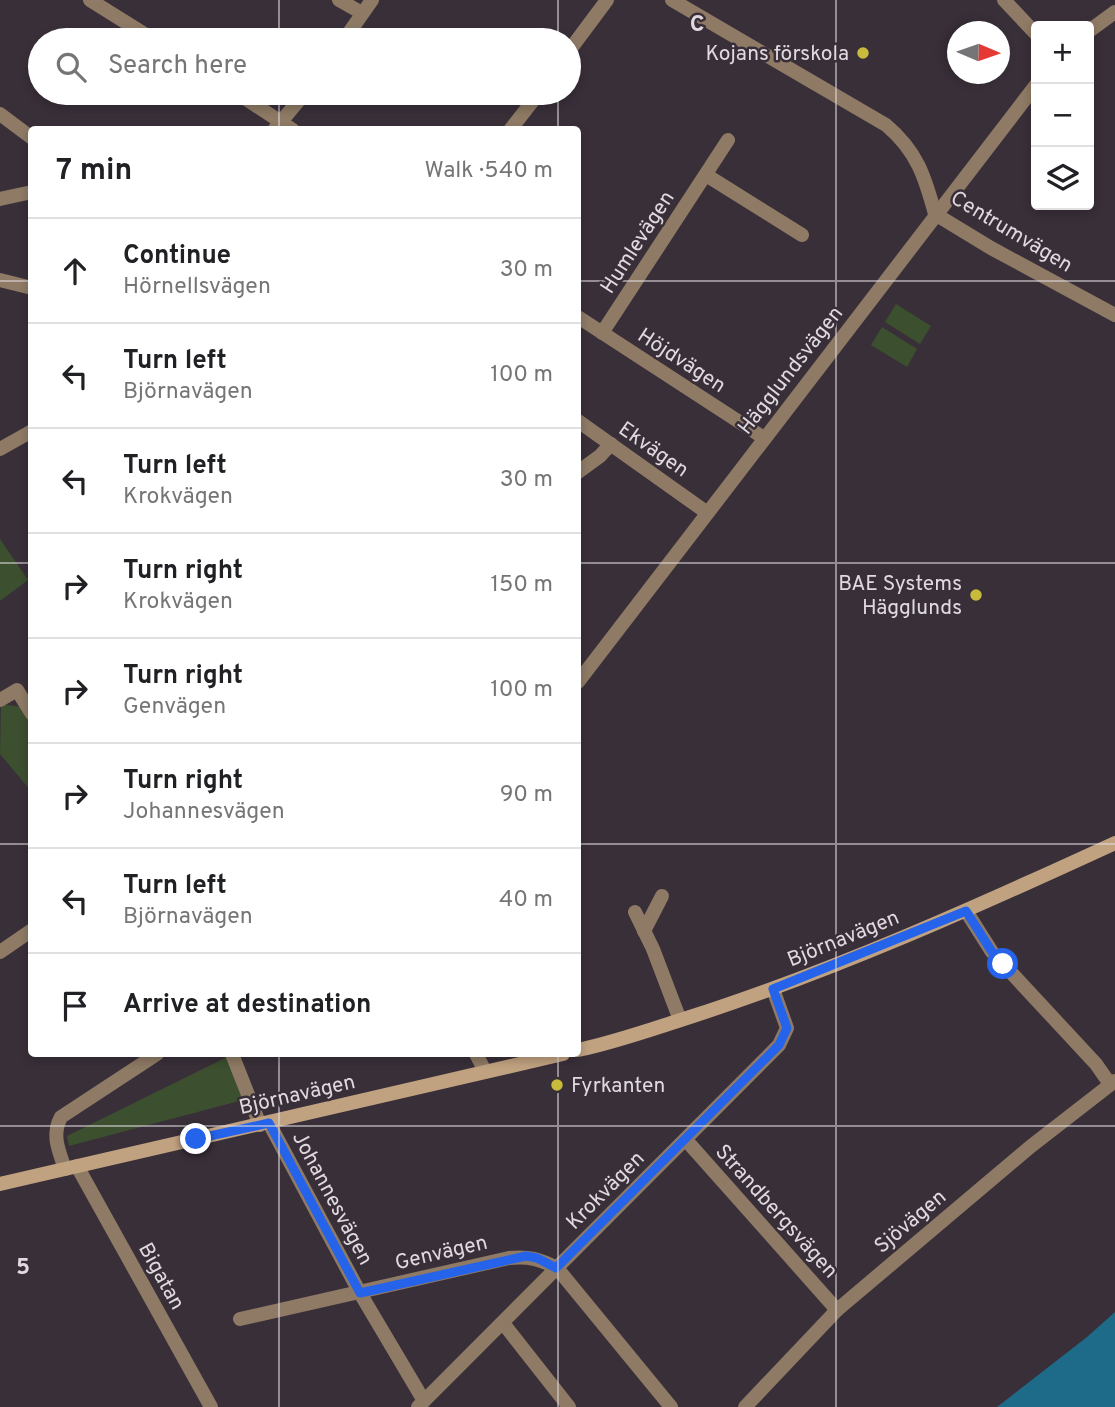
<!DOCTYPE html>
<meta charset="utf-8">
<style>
:root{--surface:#fff;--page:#f2f2f2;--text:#202124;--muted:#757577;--line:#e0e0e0}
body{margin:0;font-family:Overpass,sans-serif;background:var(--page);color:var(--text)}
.controls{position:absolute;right:21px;top:21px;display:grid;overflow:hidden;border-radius:7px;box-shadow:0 4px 10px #0003}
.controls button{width:63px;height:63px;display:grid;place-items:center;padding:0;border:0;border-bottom:2px solid var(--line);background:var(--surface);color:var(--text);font:35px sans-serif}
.compass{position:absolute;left:947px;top:21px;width:63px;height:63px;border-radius:50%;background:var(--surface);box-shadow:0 4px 10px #0003;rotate:92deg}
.stop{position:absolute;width:21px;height:21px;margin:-16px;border:5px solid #2563eb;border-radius:50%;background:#fff}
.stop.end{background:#2563eb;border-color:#fff;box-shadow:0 2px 7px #0008}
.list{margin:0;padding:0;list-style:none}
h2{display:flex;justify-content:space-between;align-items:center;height:91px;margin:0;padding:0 28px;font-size:30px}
h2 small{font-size:23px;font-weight:400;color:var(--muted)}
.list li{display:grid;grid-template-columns:46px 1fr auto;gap:21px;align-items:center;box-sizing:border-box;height:105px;padding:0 28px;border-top:2px solid var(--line)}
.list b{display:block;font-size:26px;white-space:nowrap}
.list p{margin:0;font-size:23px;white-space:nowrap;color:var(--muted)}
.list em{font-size:23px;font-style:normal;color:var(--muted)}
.icon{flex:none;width:38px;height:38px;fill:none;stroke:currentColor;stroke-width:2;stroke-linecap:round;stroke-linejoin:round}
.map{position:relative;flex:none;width:1115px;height:1407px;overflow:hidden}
.search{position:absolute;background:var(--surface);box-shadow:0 4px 10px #0003;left:28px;top:28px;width:553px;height:77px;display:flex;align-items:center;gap:18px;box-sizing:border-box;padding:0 24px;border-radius:38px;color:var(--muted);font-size:26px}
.panel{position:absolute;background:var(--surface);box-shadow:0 4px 10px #0003;left:28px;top:126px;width:553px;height:931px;border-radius:7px}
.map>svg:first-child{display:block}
.green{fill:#3c4f2f}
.water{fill:#1d6b89}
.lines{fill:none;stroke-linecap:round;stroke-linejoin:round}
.minor{stroke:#8e7a65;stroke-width:14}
.tertiary{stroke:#8e7a65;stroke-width:14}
.secondary{stroke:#c1a280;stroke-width:14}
.route{stroke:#2563eb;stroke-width:9}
.grid{fill:none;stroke:#e0dae0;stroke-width:2;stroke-opacity:0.55}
.poi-dot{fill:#c8bb3b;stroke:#392f39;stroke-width:2.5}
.labels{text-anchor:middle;stroke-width:5;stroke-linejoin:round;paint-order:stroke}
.poi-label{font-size:21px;fill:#e0dae0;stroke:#392f39;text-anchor:end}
.street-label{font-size:21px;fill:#e0dae0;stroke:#392f39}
.grid-label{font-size:23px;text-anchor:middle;font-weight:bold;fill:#e0dae0;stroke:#392f39;stroke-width:5;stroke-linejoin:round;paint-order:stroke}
</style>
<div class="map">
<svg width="1115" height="1407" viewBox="0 0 1115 1407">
<rect width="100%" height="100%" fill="#392f39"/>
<g class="green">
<polygon points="896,304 931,326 920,344 885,322"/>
<polygon points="882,327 917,349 907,367 871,345"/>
<polygon points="0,539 28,580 0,601"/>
<polygon points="1,704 22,707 31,723 31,791 0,754"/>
<polygon points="227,1057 243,1100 69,1146 67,1136"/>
</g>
<polygon class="water" points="1115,1312 1115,1407 997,1407 1087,1337"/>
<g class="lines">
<g class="minor">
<polyline points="90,0 154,40"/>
<polyline points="339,0 362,13"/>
<path d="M 672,0 L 886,125 C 917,151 925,177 935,214 L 991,248 L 1115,315"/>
<polyline points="1004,0 1036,34"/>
<polyline points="1089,31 1115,12"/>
<polyline points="344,40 372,0"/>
<polyline points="569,51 607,0"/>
<polyline points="237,93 293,130"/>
<polyline points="0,114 32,138"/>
<polyline points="274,130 305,93"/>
<polyline points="510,130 539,93"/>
<polyline points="706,175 802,235"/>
<polyline points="0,199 32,192"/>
<polyline points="0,280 32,288"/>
<polyline points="578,317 764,438"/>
<polyline points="602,333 728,140"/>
<polyline points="578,421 706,512"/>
<polyline points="0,449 32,431"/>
<polyline points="578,472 600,456 611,444"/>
<polyline points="578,682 1036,85"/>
<polyline points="0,700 17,690 32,714"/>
<polyline points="966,911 992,952 1096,1064 1110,1084"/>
<polyline points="635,912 653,949 680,1020"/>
<polyline points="644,931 662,896"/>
<polyline points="0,952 32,930"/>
<polyline points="232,1054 260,1125"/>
<polyline points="476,1054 485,1071"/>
<polyline points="269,1123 360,1293 424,1401"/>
<polyline points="686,1140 837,1310"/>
<polyline points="77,1166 211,1407"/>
<path d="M 65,1169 C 59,1151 51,1135 61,1117 L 157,1054"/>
<path d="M 240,1319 L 509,1258 C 529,1256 539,1259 557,1268 L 671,1407"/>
<polyline points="503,1323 569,1407"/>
<polyline points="745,1407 837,1310 1030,1147 1115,1081"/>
</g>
<polyline class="tertiary" points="418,1407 779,1045 787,1028 773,989"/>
<g class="secondary">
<path d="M 578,1050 C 616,1042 652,1029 690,1017 C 836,970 976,907 1115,843"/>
<polyline points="0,1184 563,1054"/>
</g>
</g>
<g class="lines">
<polyline class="route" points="196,1139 269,1123 360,1293 526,1256 537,1258 556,1268 779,1045 787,1028 773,989 966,911 992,952 1003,964"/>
</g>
<path class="grid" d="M 279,0 L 279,40M 558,0 L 558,40M 836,0 L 836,1407M 279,93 L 279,130M 558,93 L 558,130M 0,281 L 32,281M 578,281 L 1115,281M 0,563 L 32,563M 578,563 L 1115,563M 0,844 L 32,844M 578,844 L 1115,844M 279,1054 L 279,1407M 558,1054 L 558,1407M 0,1126 L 1115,1126"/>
<g class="poi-dot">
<circle cx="863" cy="53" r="7"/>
<circle cx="976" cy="595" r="7"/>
<circle cx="557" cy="1085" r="7"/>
</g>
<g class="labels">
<g class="poi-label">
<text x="849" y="60">Kojans förskola</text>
<text x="962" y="590">BAE Systems<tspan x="962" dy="24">Hägglunds</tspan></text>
<text x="571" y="1092" text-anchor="start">Fyrkanten</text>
</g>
<g class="street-label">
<text transform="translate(1012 231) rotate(31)" y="7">Centrumvägen</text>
<text transform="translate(637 242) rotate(-57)" y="7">Humlevägen</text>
<text transform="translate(682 360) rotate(33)" y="7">Höjdvägen</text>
<text transform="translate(790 370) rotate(-52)" y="7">Hägglundsvägen</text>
<text transform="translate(654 449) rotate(35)" y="7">Ekvägen</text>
<text transform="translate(843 938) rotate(-22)" y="7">Björnavägen</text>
<text transform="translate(297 1094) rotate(-13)" y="7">Björnavägen</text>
<text transform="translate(605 1190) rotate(-45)" y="7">Krokvägen</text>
<text transform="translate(333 1198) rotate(62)" y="7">Johannesvägen</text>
<text transform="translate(777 1211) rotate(48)" y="7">Strandbergsvägen</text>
<text transform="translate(910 1221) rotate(-40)" y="7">Sjövägen</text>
<text transform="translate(441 1252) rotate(-13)" y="7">Genvägen</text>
<text transform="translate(162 1276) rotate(61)" y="7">Bigatan</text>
</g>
</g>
<g class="grid-label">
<text x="697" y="31">C</text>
<text x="23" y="1274">5</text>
</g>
</svg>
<div class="controls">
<button>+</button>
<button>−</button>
<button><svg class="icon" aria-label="layers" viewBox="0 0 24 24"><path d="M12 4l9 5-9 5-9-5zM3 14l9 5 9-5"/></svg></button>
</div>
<svg class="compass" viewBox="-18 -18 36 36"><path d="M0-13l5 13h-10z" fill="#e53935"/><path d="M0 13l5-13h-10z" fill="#757577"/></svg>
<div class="stop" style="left:1003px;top:964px"></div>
<div class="stop end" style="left:196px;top:1139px"></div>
<div class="search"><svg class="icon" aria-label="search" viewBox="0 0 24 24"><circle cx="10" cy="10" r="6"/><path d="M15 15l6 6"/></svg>Search here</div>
<section class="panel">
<h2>7 min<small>Walk · 540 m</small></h2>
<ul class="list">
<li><svg class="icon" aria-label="ahead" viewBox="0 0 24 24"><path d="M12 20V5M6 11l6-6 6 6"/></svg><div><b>Continue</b><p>Hörnellsvägen</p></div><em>30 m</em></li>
<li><svg class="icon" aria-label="left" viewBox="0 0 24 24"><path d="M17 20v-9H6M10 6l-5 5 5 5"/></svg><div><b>Turn left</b><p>Björnavägen</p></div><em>100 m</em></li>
<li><svg class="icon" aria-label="left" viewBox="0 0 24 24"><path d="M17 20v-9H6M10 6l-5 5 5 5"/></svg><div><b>Turn left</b><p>Krokvägen</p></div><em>30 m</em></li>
<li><svg class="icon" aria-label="right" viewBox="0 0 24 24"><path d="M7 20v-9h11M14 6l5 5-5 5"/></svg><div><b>Turn right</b><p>Krokvägen</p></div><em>150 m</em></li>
<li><svg class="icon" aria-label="right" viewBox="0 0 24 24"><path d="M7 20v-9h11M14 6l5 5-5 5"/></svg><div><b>Turn right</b><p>Genvägen</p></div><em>100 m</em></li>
<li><svg class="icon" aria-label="right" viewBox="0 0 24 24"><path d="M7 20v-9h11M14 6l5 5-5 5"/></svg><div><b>Turn right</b><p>Johannesvägen</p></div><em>90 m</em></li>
<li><svg class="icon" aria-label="left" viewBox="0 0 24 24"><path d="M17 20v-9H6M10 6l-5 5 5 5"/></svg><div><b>Turn left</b><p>Björnavägen</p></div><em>40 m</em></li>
<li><svg class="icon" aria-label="arrive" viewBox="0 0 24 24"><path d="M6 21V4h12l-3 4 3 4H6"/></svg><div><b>Arrive at destination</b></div></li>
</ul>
</section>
</div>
